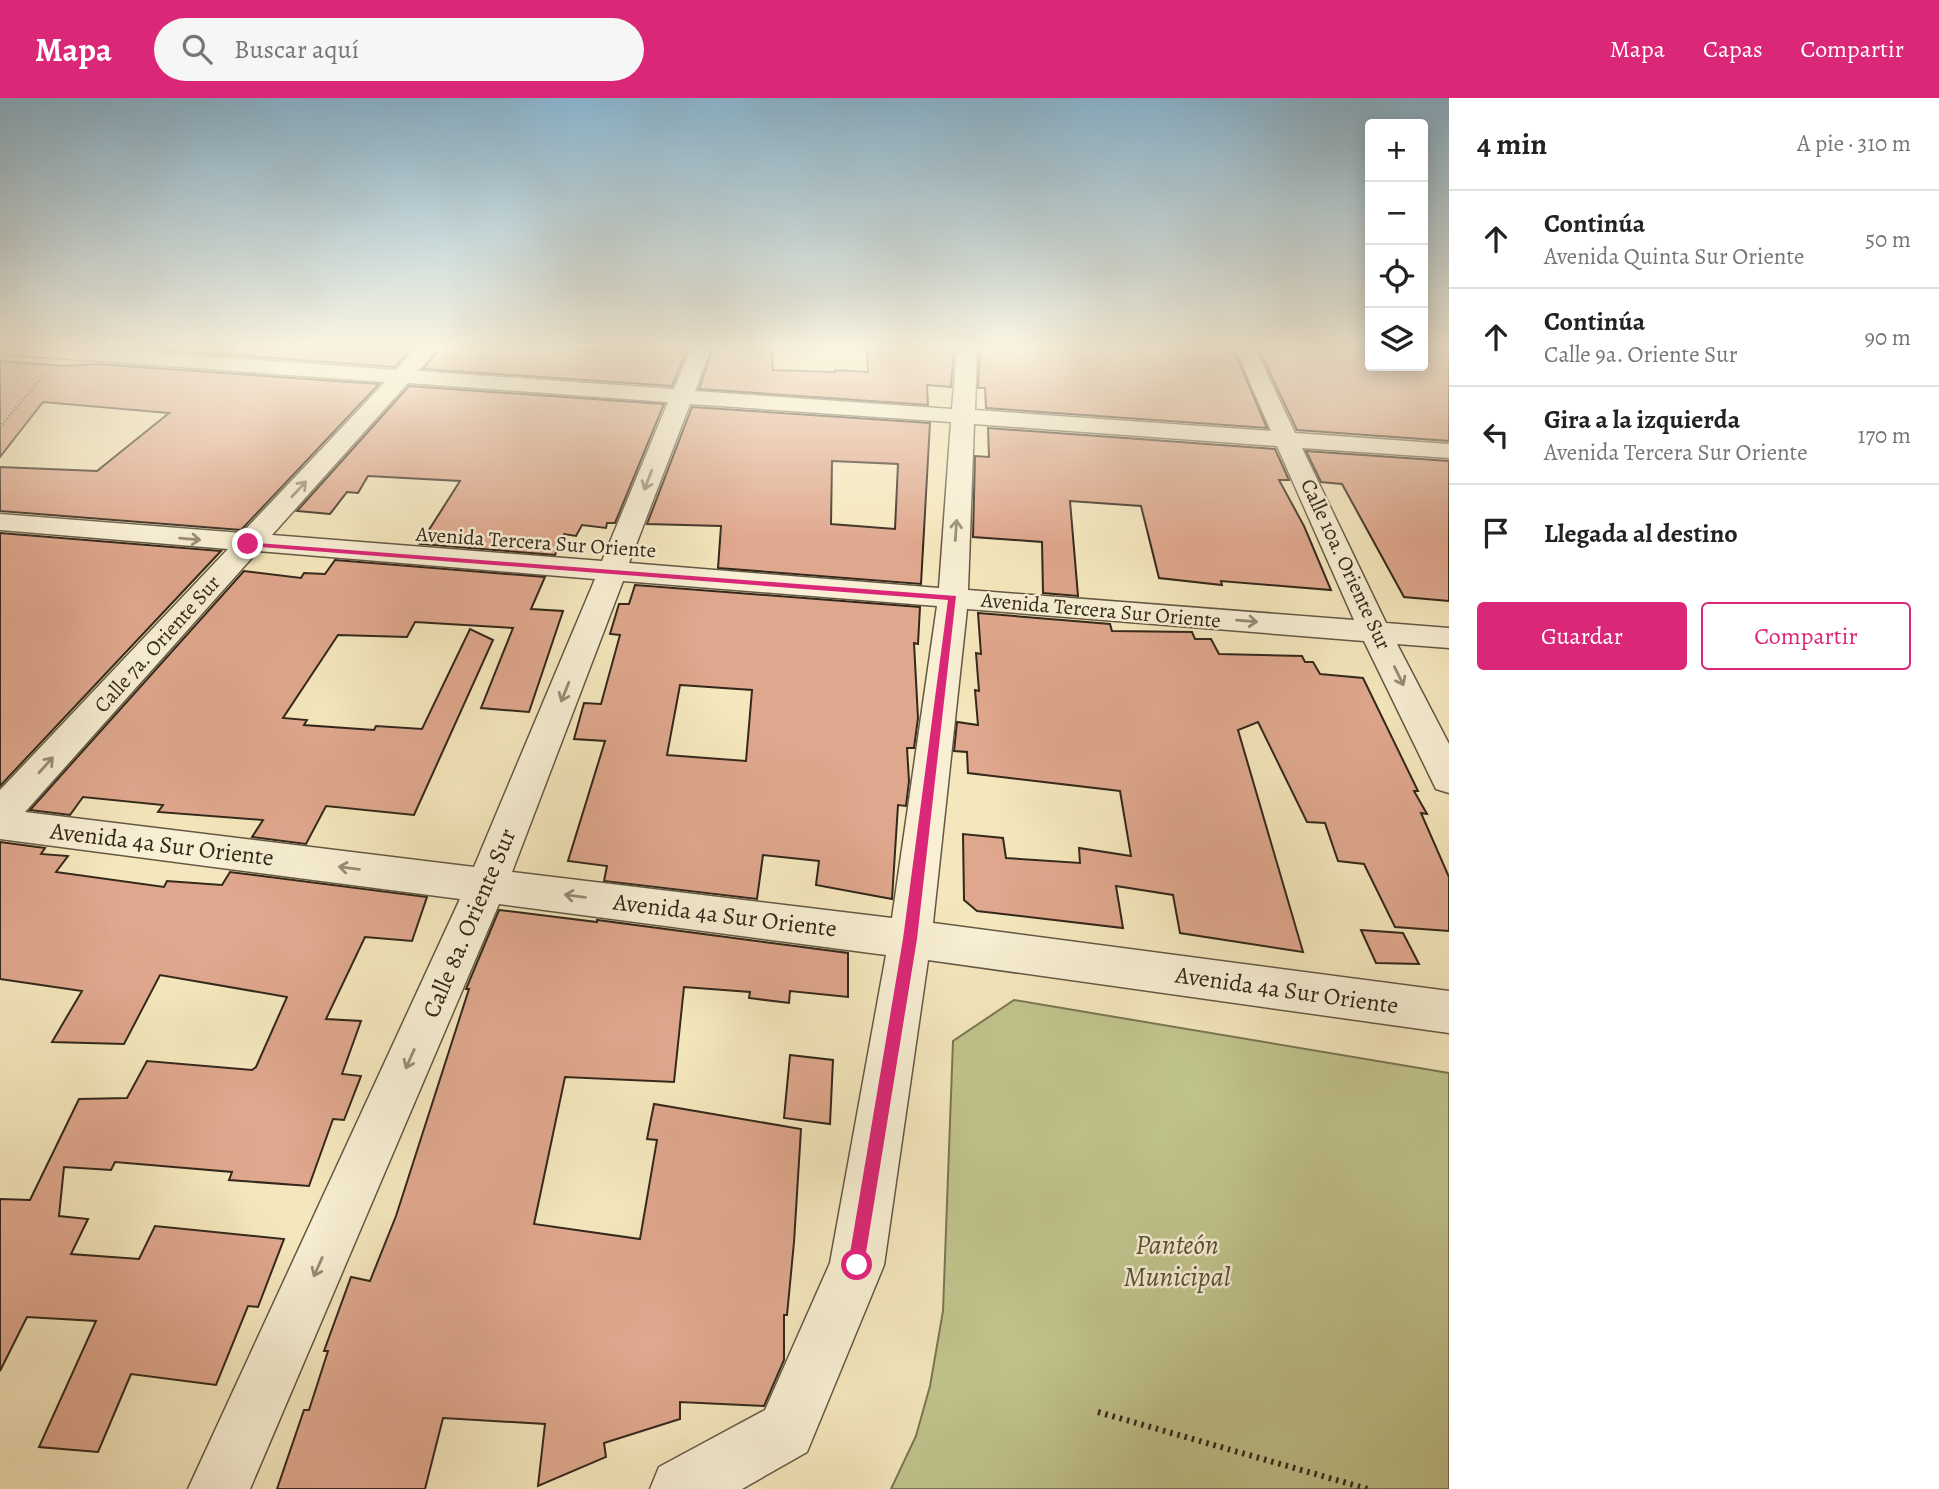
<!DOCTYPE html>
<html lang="es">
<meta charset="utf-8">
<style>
:root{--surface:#fff;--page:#f6f6f6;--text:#222;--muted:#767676;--line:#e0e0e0;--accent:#db2777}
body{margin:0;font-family:Alegreya,serif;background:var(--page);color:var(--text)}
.controls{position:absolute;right:21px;top:21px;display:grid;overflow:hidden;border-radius:7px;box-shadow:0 4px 18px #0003}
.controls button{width:63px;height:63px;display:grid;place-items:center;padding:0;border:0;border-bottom:2px solid var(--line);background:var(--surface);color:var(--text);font:35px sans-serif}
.stop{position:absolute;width:21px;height:21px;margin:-16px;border:5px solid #db2777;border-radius:50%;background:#fff}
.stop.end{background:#db2777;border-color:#fff;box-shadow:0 2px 7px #0008}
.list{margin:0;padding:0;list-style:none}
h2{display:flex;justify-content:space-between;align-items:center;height:91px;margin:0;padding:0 28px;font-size:30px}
h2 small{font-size:23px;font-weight:400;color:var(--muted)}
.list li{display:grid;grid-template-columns:46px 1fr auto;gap:21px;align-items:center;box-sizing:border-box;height:98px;padding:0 28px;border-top:2px solid var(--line)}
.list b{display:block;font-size:26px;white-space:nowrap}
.list p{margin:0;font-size:23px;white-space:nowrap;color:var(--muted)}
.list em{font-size:23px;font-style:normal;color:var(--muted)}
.actions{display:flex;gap:14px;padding:21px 28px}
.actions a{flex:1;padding:16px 0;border:2px solid var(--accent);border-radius:7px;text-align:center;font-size:24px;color:var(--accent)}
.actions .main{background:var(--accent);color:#fff}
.icon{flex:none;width:38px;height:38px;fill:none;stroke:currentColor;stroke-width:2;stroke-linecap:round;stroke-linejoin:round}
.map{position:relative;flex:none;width:1449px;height:1391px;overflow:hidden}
header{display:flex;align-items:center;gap:42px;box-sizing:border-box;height:98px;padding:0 35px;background:var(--accent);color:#fff}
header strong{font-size:33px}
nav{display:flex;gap:38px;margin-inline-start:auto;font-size:24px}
.search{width:490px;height:63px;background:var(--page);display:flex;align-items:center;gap:18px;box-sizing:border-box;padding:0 24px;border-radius:38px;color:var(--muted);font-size:26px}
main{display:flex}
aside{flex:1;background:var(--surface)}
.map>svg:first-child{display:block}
.green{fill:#c1c48d;stroke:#7a7654;stroke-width:2}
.building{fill:#dfa78d;stroke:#33281b;stroke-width:2;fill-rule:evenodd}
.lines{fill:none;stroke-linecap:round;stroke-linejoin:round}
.minor-casing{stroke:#645844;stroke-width:3}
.path-far1{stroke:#33281b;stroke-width:2.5;stroke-dasharray:1 2.5;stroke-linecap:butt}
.path{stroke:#33281b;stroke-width:6;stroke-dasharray:2.5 5;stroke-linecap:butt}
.minor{fill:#f8efd4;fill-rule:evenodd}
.oneway{stroke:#968c78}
.route{fill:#db2777}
.labels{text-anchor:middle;stroke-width:5;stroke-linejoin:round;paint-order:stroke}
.far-street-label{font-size:21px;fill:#33281b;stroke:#f8efd4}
.street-label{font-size:24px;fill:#33281b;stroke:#f8efd4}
.near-park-label{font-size:28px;font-style:italic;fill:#564f38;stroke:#f8efd4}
</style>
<header>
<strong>Mapa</strong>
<div class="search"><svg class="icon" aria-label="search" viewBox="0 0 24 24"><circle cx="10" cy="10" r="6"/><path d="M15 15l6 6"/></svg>Buscar aquí</div>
<nav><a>Mapa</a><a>Capas</a><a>Compartir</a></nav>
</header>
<main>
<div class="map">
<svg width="1449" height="1391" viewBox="0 0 1449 1391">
<rect width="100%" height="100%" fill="#f5e7bd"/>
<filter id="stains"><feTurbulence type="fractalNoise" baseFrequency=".00286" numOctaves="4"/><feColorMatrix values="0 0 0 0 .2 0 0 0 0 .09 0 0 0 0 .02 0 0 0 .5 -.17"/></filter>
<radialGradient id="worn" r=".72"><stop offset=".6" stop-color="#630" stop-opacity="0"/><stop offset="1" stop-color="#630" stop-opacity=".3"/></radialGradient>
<polygon class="green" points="1014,902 1449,975 1449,1391 891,1391 916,1338 930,1288 943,1213 953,943"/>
<g class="building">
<polygon points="135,250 412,250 395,269"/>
<polygon points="440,250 547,250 623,255 623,250 688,250 672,288 423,271"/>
<polygon points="713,250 771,250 773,272 835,274 835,272 868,274 867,250 954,250 951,289 927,287 928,307 699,291"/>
<polygon points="980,250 1233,250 1267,330 986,310 985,290 978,290"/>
<polygon points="1258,250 1370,250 1370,268 1423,268 1423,250 1449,250 1449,343 1297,332"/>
<polygon points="0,263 67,268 96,266 379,286 241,432 0,413 0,369 97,373 169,315 43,304 0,359"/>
<polygon points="409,288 664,306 615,425 607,425 606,430 582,427 576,438 564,436 555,457 420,446 460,383 368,378 358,395 347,394 330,416 297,413"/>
<path d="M 692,309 L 930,325 L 921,486 L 718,470 L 721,428 L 647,426 ZM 832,363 L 898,366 L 895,431 L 831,426 Z"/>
<polygon points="988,330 1275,351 1289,382 1279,382 1304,428 1331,492 1221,483 1222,487 1159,480 1141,408 1070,403 1078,498 1043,495 1042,444 973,439 975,358 989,359"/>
<polygon points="1306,353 1449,363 1449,503 1404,499 1342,386 1321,384"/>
<polygon points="0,435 221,453 0,688"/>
<polygon points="335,462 545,479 531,511 563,513 529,614 481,610 513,530 415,524 407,539 338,537 283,620 307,622 304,627 374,632 376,628 422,631 470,531 493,542 414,717 326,708 306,746 252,739 263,722 158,714 163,707 83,699 70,717 30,712 244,473 301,480 304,475 325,476"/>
<path d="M 635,487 L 920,509 L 918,546 L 914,545 L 918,620 L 914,650 L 907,650 L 909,683 L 906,708 L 898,707 L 892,801 L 816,787 L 819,763 L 763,757 L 757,801 L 604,783 L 607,768 L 568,763 L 605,643 L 574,641 L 584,605 L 601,606 L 620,537 L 610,536 L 619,506 L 629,506 ZM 680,587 L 752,592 L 746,663 L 667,657 Z"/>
<polygon points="978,515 1110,526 1112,533 1192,534 1195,541 1211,541 1219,556 1302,558 1305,564 1313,564 1320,576 1363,580 1418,693 1414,693 1427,716 1421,715 1449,779 1449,833 1395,829 1364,766 1338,763 1325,725 1307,724 1258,624 1238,632 1303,854 1180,835 1173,797 1116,788 1123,830 977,813 964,802 963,736 1003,740 1006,760 1080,765 1079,750 1131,758 1120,693 968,675 967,654 954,653 957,624 978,627 975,592 979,593 976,555 981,556"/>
<polygon points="0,744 45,750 41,756 68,758 56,774 164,789 167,783 222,787 230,774 427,799 412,843 365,839 326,921 361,923 342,976 361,978 344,1022 333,1021 309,1088 229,1082 232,1074 115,1064 111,1072 64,1069 59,1118 88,1121 71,1156 139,1161 155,1128 284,1141 258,1209 248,1208 216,1287 131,1276 98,1354 39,1349 96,1223 27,1219 0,1273 0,1101 30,1102 79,1001 127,1000 147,963 252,972 256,969 287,899 160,877 124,946 52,944 82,893 0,881"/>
<polygon points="499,812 597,824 597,822 848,855 848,899 790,893 789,905 749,900 750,894 684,889 674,984 565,979 534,1126 640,1141 657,1042 647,1041 654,1006 801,1031 794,1144 787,1217 784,1217 784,1262 764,1308 680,1304 680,1321 604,1345 606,1359 538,1388 545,1326 443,1320 425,1391 277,1391 304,1312 309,1312 328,1253 324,1253 351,1179 370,1183 396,1118 469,891 466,891"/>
<polygon points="1361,832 1403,835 1419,866 1376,865"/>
<polygon points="790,957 833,962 830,1026 784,1020"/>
</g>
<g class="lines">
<g class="minor-casing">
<path id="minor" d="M 0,250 L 94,250 L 396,272 L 416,250 L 438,250 L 418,273 L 674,291 L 691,250 L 711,250 L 695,293 L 952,311 L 957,250 L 977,250 L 975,312 L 1271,333 L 1235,250 L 1255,250 L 1295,335 L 1449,346 L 1449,360 L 1302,350 L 1386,525 L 1449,530 L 1449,550 L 1397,546 L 1449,646 L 1449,695 L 1436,691 L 1364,543 L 967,511 L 933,825 L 1449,893 L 1449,935 L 928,862 L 884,1167 L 807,1354 L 742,1391 L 650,1391 L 659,1369 L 765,1312 L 830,1165 L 886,857 L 499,806 L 250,1391 L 188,1391 L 460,801 L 0,741 L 0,692 L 228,451 L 0,432 L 0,416 L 242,435 L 385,284 L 1,256 ZM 408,285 L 668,304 L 602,463 L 272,437 ZM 690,306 L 951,324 L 939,490 L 629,465 ZM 974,326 L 1277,348 L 1354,522 L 968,492 ZM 258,453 L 595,481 L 474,769 L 25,714 ZM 623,483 L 937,508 L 892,820 L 512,774 Z"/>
</g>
<polyline class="path-far1" points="0,329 44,277"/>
<polyline class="path" points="1098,1314 1368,1391"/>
<use href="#minor" class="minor"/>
</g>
<defs><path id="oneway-shaft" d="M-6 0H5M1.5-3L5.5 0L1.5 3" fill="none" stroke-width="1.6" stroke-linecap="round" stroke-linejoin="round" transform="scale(1.75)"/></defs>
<g class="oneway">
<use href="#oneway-shaft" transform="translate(648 382) rotate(111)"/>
<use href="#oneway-shaft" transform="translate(299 391) rotate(-47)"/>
<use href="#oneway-shaft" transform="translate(956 432) rotate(-86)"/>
<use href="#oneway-shaft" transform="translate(190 441) rotate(5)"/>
<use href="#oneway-shaft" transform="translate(1247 523) rotate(5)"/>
<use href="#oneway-shaft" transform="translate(1399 578) rotate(64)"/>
<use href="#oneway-shaft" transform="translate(565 594) rotate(112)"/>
<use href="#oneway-shaft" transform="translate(46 667) rotate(-48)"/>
<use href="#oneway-shaft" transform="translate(349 770) rotate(-173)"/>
<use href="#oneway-shaft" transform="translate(575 798) rotate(-173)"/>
<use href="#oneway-shaft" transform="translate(410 961) rotate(114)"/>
<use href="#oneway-shaft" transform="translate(318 1169) rotate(114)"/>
</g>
<linearGradient id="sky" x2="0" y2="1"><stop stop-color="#8ab8d4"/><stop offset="0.56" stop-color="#faf4e1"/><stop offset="1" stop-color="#faf4e1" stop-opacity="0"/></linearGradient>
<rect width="1449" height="445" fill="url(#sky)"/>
<polygon class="route" points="245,444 956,498 917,841 863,1173 857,1175 851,1173 848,1167 903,841 948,502 248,448"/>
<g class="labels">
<g class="far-street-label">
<text transform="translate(536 444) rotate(4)" y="7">Avenida Tercera Sur Oriente</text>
<text transform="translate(1346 466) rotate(65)" y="7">Calle 10a. Oriente Sur</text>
<text transform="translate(1101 512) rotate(5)" y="7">Avenida Tercera Sur Oriente</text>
<text transform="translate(157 546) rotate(-48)" y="7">Calle 7a. Oriente Sur</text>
</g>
<g class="street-label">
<text transform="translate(162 746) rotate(7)" y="8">Avenida 4a Sur Oriente</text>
<text transform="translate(725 817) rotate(7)" y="8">Avenida 4a Sur Oriente</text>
<text transform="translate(469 825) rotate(-67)" y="8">Calle 8a. Oriente Sur</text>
<text transform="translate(1287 892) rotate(8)" y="8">Avenida 4a Sur Oriente</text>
</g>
<g class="near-park-label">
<text x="1177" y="1156">Panteón<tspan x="1177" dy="32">Municipal</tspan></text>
</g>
</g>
<rect width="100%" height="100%" filter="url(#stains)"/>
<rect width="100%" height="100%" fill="url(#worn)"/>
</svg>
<div class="controls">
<button>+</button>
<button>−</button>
<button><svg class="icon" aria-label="locate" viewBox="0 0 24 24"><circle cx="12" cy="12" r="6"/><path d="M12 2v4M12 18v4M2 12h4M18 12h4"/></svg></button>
<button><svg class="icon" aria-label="layers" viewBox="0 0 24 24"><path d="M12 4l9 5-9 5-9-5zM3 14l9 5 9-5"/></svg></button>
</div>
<div class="stop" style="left:857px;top:1167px"></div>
<div class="stop end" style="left:248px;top:446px"></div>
</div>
<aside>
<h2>4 min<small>A pie · 310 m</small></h2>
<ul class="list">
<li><svg class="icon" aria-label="ahead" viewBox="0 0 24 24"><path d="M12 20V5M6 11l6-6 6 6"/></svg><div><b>Continúa</b><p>Avenida Quinta Sur Oriente</p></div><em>50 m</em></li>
<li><svg class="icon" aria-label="ahead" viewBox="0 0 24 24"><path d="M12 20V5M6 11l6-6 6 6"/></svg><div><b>Continúa</b><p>Calle 9a. Oriente Sur</p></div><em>90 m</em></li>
<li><svg class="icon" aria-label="left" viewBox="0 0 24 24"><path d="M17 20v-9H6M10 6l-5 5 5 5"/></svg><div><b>Gira a la izquierda</b><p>Avenida Tercera Sur Oriente</p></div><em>170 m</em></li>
<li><svg class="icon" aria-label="arrive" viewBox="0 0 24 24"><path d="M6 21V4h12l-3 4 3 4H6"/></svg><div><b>Llegada al destino</b></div></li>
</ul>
<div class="actions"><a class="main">Guardar</a><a>Compartir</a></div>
</aside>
</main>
